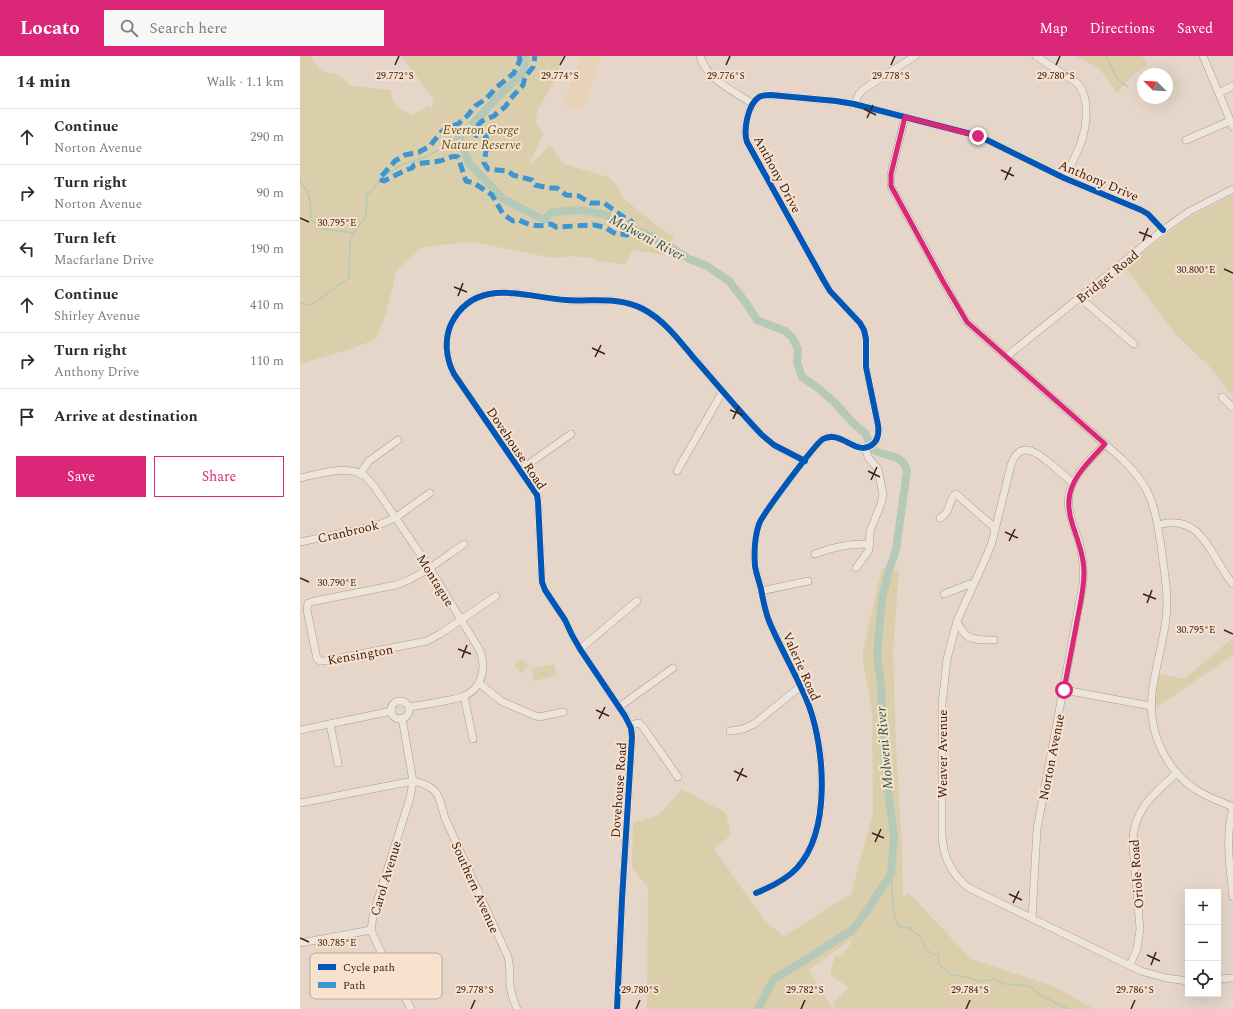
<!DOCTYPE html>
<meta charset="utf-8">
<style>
:root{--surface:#fff;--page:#f7f7f7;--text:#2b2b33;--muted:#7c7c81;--line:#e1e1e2;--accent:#db2777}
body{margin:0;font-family:Spectral,serif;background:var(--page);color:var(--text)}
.controls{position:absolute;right:12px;bottom:12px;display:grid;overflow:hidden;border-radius:0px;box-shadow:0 4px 16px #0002}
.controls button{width:36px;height:36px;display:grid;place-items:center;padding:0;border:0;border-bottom:1px solid var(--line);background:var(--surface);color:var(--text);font:20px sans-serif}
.compass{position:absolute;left:837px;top:12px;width:36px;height:36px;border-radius:50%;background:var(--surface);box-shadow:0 4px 16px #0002;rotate:294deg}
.stop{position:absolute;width:12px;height:12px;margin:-9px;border:3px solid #db2777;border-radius:50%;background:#fff}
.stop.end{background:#db2777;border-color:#fff;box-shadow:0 1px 4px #0008}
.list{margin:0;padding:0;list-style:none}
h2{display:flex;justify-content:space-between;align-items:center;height:52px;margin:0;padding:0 16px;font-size:17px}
h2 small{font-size:13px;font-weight:400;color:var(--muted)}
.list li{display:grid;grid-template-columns:26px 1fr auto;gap:12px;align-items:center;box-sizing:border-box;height:56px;padding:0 16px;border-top:1px solid var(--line)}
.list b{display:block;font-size:15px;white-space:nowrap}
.list p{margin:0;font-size:13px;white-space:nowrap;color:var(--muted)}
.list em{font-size:13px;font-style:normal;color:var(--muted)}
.actions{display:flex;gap:8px;padding:12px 16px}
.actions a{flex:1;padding:9px 0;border:1px solid var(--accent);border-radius:0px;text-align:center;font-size:14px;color:var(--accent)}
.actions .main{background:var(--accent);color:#fff}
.icon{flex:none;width:22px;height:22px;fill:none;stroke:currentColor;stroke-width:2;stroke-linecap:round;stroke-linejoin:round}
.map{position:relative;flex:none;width:933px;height:953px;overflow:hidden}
header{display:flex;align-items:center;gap:24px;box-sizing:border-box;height:56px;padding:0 20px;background:var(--accent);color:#fff}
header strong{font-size:19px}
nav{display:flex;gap:22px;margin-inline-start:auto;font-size:14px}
.search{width:280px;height:36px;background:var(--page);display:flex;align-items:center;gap:10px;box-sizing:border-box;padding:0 14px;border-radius:0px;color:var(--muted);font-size:15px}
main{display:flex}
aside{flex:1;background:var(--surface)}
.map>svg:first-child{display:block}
.farmland{fill:#e7d2b7}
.green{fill:#dacfaa}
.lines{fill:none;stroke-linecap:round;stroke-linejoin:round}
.stream{stroke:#b6c9b8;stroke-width:1.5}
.river{stroke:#b6c9b8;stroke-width:8}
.minor-casing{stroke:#aa9b93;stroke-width:8}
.minor{stroke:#ede4db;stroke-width:7}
.quiet{stroke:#3e95d4;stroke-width:5;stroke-dasharray:10 5;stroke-linecap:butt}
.cycleway-casing{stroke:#f8e1cd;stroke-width:8}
.cycleway{stroke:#0057b8;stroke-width:6}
.route{stroke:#db2777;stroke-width:5}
.ticks{fill:none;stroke:#39221b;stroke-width:1.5}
.labels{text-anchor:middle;stroke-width:4;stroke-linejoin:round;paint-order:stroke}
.park-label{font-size:13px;font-style:italic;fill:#57571f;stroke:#f8e1cd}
.street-label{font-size:13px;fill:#39221b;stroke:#f8e1cd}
.water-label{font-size:14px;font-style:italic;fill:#285a4b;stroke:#f8e1cd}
.key{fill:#f8e1cd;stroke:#bfa898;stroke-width:1}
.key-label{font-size:11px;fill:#39221b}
.ticks-label{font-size:10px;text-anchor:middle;fill:#39221b;stroke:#f8e1cd;stroke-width:4;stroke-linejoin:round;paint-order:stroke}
</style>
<header>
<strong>Locato</strong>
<div class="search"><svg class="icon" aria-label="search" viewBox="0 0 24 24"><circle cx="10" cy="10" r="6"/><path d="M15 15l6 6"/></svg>Search here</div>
<nav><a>Map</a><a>Directions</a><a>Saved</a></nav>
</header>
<main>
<aside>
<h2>14 min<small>Walk · 1.1 km</small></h2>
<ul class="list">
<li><svg class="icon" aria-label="ahead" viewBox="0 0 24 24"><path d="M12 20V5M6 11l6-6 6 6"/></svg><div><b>Continue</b><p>Norton Avenue</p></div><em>290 m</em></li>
<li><svg class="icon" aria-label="right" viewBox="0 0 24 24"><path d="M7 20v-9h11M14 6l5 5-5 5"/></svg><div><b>Turn right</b><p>Norton Avenue</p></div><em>90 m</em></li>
<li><svg class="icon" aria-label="left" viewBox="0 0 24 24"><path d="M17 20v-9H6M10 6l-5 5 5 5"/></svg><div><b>Turn left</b><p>Macfarlane Drive</p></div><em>190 m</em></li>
<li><svg class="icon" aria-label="ahead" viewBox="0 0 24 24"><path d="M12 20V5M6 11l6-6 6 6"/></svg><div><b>Continue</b><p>Shirley Avenue</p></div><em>410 m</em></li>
<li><svg class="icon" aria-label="right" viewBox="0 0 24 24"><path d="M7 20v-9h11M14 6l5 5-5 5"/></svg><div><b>Turn right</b><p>Anthony Drive</p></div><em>110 m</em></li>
<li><svg class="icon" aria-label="arrive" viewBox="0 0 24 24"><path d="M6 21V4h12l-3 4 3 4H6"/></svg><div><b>Arrive at destination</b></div></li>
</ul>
<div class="actions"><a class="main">Save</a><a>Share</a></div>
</aside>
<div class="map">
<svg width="933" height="953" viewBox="0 0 933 953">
<rect width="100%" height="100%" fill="#e6d6c9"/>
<polygon class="farmland" points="281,0 301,0 284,49 280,54 263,48"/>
<g class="green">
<polygon points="0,0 11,0 14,6 22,15 38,19 52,30 90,34 95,49 111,60 127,50 132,53 134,44 101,0 262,0 254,26 238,53 235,66 243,78 229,109 250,90 264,108 308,121 316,128 324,143 360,172 374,180 363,199 333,194 325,208 303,206 291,202 272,200 253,202 172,186 140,189 121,192 97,214 86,257 76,283 54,292 0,308"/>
<polygon points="776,0 842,0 848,8 836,16 817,37 799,12"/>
<polygon points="933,138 933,341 909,310 876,279 825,210 888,162"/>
<polygon points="582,512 599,515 593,595 596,688 602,795 603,842 609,837 671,903 755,931 794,953 536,953 533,947 549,931 530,919 535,900 542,899 549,890 553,882 509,914 533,953 347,953 348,832 332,812 333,767 359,759 382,733 426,757 431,779 414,793 465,865 484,880 551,838 573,757 572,654 562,600"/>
<polygon points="933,582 933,599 851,655 855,617 884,623"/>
<polygon points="222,603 228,610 221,617 214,610"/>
<polygon points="254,608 257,619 234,625 231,613"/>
</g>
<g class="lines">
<g class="stream">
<path d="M 807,0 C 814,16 812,21 828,31"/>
<path d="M 0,125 C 11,138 11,147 11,164 L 24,173 L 53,177"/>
<polyline points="0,247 11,249 49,222 50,187 53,177 66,161 67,139 85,120 103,108 123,102 137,95 159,81"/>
<path d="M 591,818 C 594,837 590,853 599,871 L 610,872 C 616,882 621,875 625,892 L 632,898 L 639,899 L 638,908 L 651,919 L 667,921 L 680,926 L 695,923 L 705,928 L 729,930 L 742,940 L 768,953"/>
</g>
<g class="river">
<polyline points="226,0 223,17 195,44 166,75 159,81 169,107 203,143 244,164 252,156 281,154 307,159 332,173 351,180 364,193 371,191 389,203 407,210 429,225 446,247 457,264 485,275 492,281 498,293 497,306 502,321 518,332 534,346 555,369 565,377 569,386"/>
<path d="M 458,953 L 473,924 L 551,875 L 568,853 L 591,818 L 594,781 L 585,710 L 581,628 L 577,599 L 582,543 L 589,514 L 596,494 L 607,415 C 602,397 588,402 574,394"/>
</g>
<g class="minor-casing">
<g id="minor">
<path d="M 400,0 C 407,24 434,35 453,48"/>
<path d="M 736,0 L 777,27 C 792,43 786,76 778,94 C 774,103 769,113 764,122"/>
<polyline points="903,0 933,71"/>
<polyline points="919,37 933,30"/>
<polyline points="554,48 559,38 564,33 615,0"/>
<path d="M 605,61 L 591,118 L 591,130 L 662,259 L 667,266 L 823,404 C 833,414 842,424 848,437 C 856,454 858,472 861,490 C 864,515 869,538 866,563 C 863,588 855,612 852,638 C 848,674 864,712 895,733 C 906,741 920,745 933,751"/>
<polyline points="886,84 930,65"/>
<polyline points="780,242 834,288"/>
<polyline points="706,301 863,174 890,155 933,133"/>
<polyline points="922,341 933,352"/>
<polyline points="220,414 271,378"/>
<polyline points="377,415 423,335"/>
<polyline points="60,418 69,405 98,384"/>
<path d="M 0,422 C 20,418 47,408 65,420 C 68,423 71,427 74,430 L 129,511 L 179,593 C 187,610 183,632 164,640 C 160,642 154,643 149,644 C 136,647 122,649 109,651"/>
<path d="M 773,427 C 766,421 759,415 752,409 C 737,396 720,383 711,409 L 692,486 L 687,499 L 657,565 L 647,603 L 642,648 L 642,779 C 643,801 652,819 669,832 L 841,915 L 866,922 L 888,925"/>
<path d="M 640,462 C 652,456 648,442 656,438 L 695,472"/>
<path d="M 858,469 C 903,456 910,501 933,528"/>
<polyline points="0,486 76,470 95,462 130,437"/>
<path d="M 164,488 C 143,502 121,521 96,529 L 15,545 L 8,547 L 7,554 L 17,603 L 20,605 L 24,605 L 127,585 L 140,578 L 196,540"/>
<path d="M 515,498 C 534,491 548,488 569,488"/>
<polyline points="556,512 569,494 570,475 581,448 583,438 578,413 568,401 565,392"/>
<polyline points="461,535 508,525"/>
<polyline points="644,538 667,529 673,528"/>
<path d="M 657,567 C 661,570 662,576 666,579 C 673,585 686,584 694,584"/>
<polyline points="280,593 337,545"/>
<polyline points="179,627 201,645 233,659 239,661 263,656"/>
<polyline points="764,634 851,650"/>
<polyline points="164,640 173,683"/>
<circle cx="100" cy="654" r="9"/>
<polyline points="319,651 373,612"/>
<polyline points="30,668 38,707"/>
<polyline points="330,669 339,667 343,671 378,721"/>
<polyline points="0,674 92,655"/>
<polyline points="430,675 443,673 454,668 501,630"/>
<path d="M 0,747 L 113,725 C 139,731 138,738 145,762 L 208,901 C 211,913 209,916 210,927 C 210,937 214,945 217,953"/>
<path d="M 933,752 C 925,782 930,811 933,841"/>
<path d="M 456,837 C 471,831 486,824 497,812 C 531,775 525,694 509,650 C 498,621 481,594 469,565 C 465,555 463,544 461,533 C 459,525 456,517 455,510 C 454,497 455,480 459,468 C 462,459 515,388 523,383 C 541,373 557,402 573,388 C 579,383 579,376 578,369 L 566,311 L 566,283 L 564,274 L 560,267 L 530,235 L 524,225 L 447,86 C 443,74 448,48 459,41 C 463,39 467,39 471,39 L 536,45 L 554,48 L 675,79 L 689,85 L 764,122 L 841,154 L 848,158 L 863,174"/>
<path d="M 732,862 L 737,773 L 783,528 C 784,514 783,500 779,486 C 773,467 763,449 772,429 C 779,413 794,400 805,388"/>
<polyline points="71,874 79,892 111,953"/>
<polyline points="0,887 71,874 73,860 79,840 110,742 113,725 102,662"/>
<path d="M 830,909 L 837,893 L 840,873 L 833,791 C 831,756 853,738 877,717"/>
<polyline points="918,923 933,922"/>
<path d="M 317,953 L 322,843 L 332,681 L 331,672 L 325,660 L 280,593 L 272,579 L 265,564 L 245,534 L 242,526 L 238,446 L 237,439 L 154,318 C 146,303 144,284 151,268 C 175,220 224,241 266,244 C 292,246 319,240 343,253 C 364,264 379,284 393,301 C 416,327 438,354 462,379 L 474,389 L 505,405"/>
</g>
</g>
<use href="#minor" class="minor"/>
<path class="quiet" d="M 219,0 L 220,4 L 214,17 L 197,31 L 186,43 L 175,50 L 168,59 L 158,68 L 148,71 L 140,77 L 130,90 L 119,96 L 105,99 L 95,105 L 79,123 L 84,125 L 106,114 L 112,112 L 114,109 C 122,106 130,107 139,105 C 146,104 151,99 158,101 L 166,125 L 174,127 L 192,139 L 203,158 L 213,165 L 219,164 C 230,170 239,171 251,168 L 256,171 L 294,169 L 304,171 L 316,178 L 322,178 L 327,179 L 331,176 L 332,166 L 329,163 L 325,162 L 304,147 L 290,147 L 279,140 L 266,139 L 257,132 L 249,132 L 235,129 L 232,124 L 213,119 L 208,115 L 188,113 L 184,107 L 187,89 L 186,79 C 180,80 176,81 172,76 L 182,65 L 194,60 L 198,56 L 205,51 L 213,40 L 223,29 L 225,21 L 233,11 L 235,0"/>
<g class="cycleway-casing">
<g id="cycleway">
<path d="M 456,837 C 471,831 486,824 497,812 C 531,775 525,694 509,650 C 498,621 481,594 469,565 C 465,555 463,544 461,533 C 459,525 456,517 455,510 C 454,497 455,480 459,468 C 462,459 515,388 523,383 C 541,373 557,402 573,388 C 579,383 579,376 578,369 L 566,311 L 566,283 L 564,274 L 560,267 L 530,235 L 524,225 L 447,86 C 443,74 448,48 459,41 C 463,39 467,39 471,39 L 536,45 L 554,48 L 675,79 L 689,85 L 764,122 L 841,154 L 848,158 L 863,174"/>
<path d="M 317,953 L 322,843 L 332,681 L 331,672 L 325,660 L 280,593 L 272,579 L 265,564 L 245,534 L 242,526 L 238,446 L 237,439 L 154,318 C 146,303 144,284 151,268 C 175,220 224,241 266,244 C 292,246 319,240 343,253 C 364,264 379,284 393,301 C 416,327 438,354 462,379 L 474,389 L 505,405"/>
</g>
</g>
<use href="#cycleway" class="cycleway"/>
</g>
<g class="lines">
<path class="route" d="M 678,80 L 605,61 L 591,118 L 591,130 L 644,227 L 667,266 L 805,388 C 782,414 759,431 773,470 C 778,485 784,501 784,517 C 784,533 780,549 777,565 C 773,588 768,611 764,634"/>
</g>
<path class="ticks" d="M 95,9 L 99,0M 260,9 L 265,0M 426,9 L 430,0M 591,9 L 595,0M 756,9 L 760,0M 564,53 L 576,59M 567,62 L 573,49M 701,114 L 714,120M 705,124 L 711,111M 0,162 L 9,166M 839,176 L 852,181M 843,185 L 848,172M 924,213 L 933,217M 154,231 L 167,236M 158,240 L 163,227M 292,292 L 305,298M 295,301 L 301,289M 430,354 L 443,359M 433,363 L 439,350M 568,415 L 580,421M 571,424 L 577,411M 705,476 L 718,482M 709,485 L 715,473M 0,522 L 9,526M 843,538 L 856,543M 847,547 L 852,534M 924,574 L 933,578M 158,593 L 171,598M 162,602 L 167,589M 296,654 L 309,660M 299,663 L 305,651M 434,715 L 447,721M 437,725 L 443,712M 572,777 L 584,782M 575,786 L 581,773M 709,838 L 722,844M 713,847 L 719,835M 0,882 L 9,886M 847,899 L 860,905M 851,909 L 856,896M 171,953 L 175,944M 336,953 L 340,944M 501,953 L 505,944M 666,953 L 670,944M 831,953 L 835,944"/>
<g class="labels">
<g class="park-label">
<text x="181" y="78">Everton Gorge<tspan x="181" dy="15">Nature Reserve</tspan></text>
</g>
<g class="street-label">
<text transform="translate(478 118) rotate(62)" y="5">Anthony Drive</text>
<text transform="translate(799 124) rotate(23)" y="5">Anthony Drive</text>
<text transform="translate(807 220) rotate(-39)" y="5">Bridget Road</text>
<text transform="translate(217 392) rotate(56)" y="5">Dovehouse Road</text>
<text transform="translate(48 475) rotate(-13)" y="5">Cranbrook</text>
<text transform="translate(136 524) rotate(58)" y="5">Montague</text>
<text transform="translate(60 598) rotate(-10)" y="5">Kensington</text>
<text transform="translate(502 610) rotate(66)" y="5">Valerie Road</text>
<text transform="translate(642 698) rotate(-90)" y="5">Weaver Avenue</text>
<text transform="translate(751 701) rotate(-79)" y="5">Norton Avenue</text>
<text transform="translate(318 734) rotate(-86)" y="5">Dovehouse Road</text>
<text transform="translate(836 818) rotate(-94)" y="5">Oriole Road</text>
<text transform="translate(85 822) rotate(-73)" y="5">Carol Avenue</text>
<text transform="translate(176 831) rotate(66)" y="5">Southern Avenue</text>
</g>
<g class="water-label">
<text transform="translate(347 181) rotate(28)" y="5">Molweni River</text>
<text transform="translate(584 692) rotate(-95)" y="5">Molweni River</text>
</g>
</g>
<rect x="10" y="897" width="132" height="46" rx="6" class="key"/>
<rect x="18" y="908" width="18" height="6" fill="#0057b8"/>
<rect x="18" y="926" width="18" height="6" fill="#3e95d4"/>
<g class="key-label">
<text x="43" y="915">Cycle path</text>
<text x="43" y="933">Path</text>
</g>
<g class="ticks-label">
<text x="95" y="23">29.772°S</text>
<text x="260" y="23">29.774°S</text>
<text x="426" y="23">29.776°S</text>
<text x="591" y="23">29.778°S</text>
<text x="756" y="23">29.780°S</text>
<text x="37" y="170">30.795°E</text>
<text x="896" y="217">30.800°E</text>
<text x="37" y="530">30.790°E</text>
<text x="896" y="577">30.795°E</text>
<text x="37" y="890">30.785°E</text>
<text x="175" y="937">29.778°S</text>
<text x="340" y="937">29.780°S</text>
<text x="505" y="937">29.782°S</text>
<text x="670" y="937">29.784°S</text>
<text x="835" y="937">29.786°S</text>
</g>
</svg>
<div class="controls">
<button>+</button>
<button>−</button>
<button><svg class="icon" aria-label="locate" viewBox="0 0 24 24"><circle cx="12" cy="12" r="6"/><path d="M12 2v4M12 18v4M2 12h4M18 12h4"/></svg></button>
</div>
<svg class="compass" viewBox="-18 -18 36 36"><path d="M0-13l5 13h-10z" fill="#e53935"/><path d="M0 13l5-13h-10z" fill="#7c7c81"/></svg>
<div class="stop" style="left:764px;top:634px"></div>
<div class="stop end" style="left:678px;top:80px"></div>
</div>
</main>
